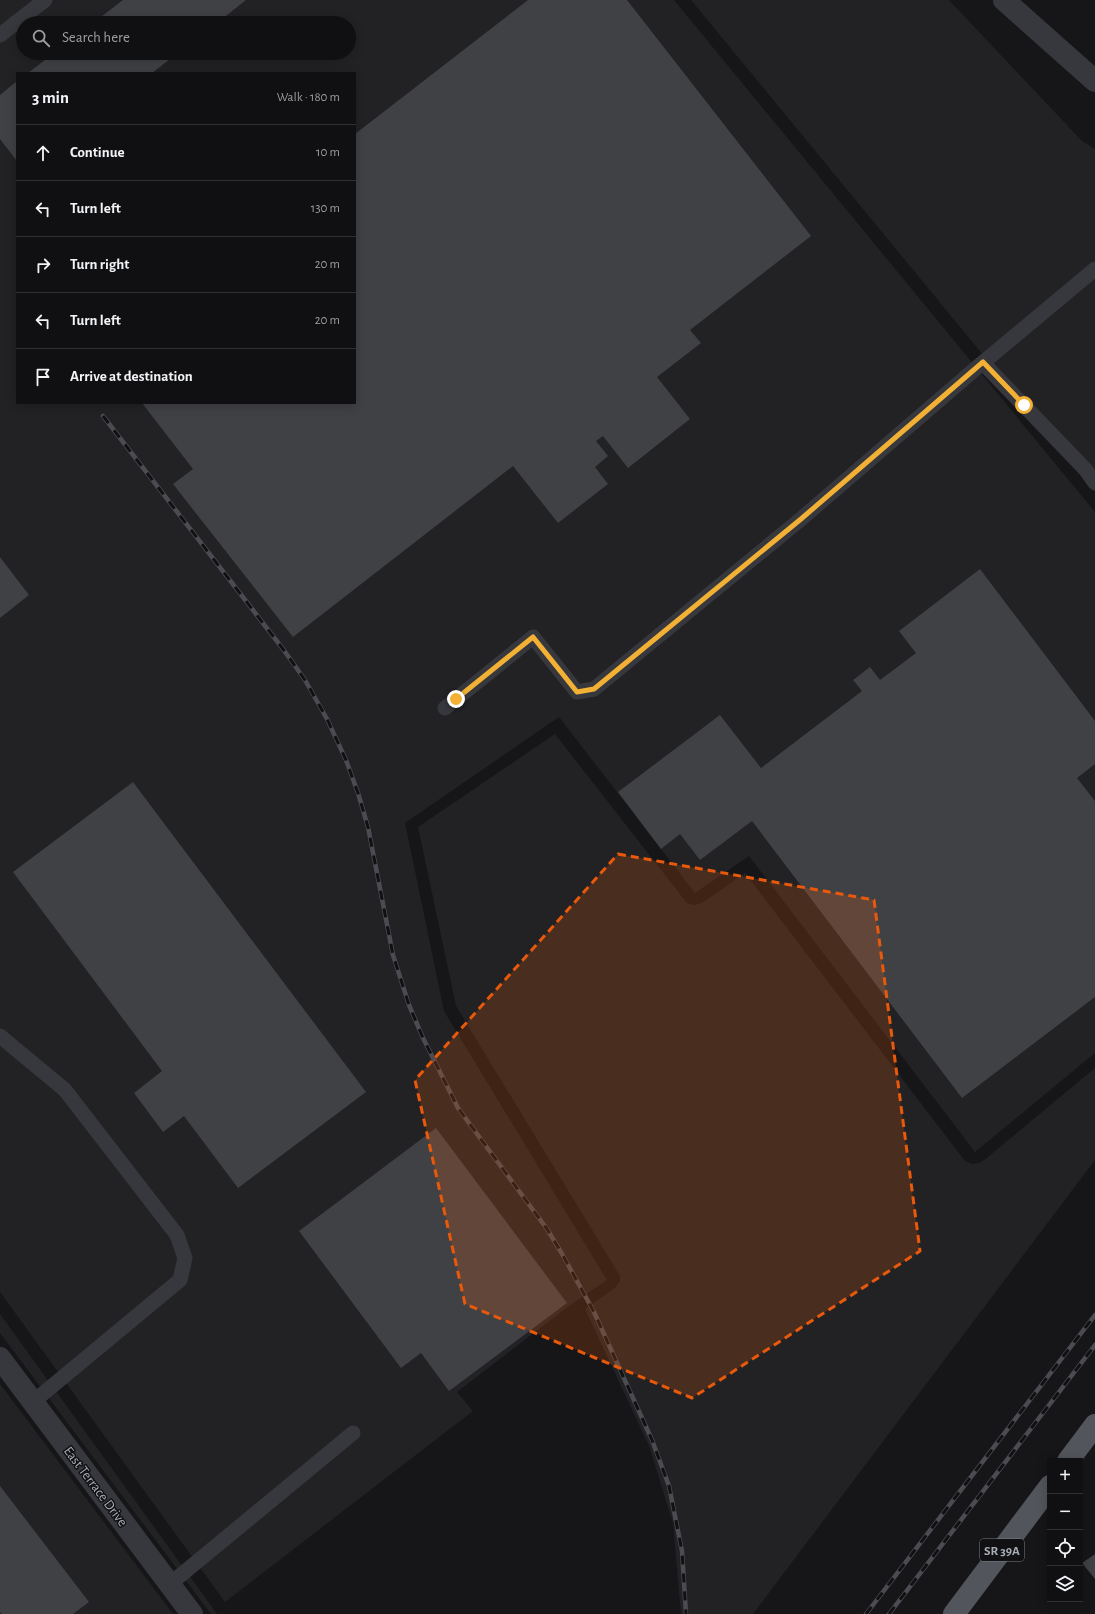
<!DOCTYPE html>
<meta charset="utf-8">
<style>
:root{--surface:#101012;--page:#19191b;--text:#f1f3f6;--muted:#9c9d9f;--line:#303032}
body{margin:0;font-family:"Alegreya Sans",sans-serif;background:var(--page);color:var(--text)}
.controls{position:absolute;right:12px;bottom:12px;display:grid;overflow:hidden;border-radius:0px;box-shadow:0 2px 10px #0003}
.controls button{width:36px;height:36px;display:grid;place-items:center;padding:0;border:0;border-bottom:1px solid var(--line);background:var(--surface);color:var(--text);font:20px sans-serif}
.stop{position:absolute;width:12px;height:12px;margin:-9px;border:3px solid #f2b134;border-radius:50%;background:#fff}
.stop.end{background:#f2b134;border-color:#fff;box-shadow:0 1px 4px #0008}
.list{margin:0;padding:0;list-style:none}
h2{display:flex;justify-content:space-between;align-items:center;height:52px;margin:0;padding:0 16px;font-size:17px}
h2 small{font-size:13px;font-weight:400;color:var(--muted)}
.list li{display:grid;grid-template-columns:26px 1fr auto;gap:12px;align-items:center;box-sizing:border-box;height:56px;padding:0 16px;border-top:1px solid var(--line)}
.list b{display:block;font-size:15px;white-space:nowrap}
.list em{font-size:13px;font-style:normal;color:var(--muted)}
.icon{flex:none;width:22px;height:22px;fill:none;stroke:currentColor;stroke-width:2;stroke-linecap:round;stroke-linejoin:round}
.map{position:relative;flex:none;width:1095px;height:1614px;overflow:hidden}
.search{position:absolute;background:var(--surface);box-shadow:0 2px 10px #0003;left:16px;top:16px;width:340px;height:44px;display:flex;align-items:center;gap:10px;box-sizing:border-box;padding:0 14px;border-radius:22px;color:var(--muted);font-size:15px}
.panel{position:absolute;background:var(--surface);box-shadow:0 2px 10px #0003;left:16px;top:72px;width:340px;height:332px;border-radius:0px}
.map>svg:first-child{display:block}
.built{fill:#222225;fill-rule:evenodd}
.building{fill:#404145}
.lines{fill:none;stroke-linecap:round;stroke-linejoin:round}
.service{stroke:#37383d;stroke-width:15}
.minor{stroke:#37383d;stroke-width:22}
.tertiary{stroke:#37383d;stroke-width:22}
.primary{stroke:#53555c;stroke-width:22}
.rail-casing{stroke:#4a4c52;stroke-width:4.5}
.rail{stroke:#111113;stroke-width:3;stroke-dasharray:9;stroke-linecap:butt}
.route{stroke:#f2b134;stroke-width:5}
.marked{fill:#e8590c;fill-opacity:0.2;stroke:#e8590c;stroke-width:3;stroke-dasharray:8 5;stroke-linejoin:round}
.labels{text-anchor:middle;stroke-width:3;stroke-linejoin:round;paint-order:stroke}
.shield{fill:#111113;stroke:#7b7e86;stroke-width:1}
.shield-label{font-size:13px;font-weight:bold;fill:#a8adb8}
.street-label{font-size:14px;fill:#a8adb8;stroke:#111113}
</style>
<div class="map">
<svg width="1095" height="1614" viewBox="0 0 1095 1614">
<rect width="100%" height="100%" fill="#161618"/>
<g class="built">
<path d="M 0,0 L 674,0 L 1095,512 L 1095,1053 L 975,1152 L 749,856 L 695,893 L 559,717 L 405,823 L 444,1011 L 607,1280 L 569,1306 L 457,1392 L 473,1411 L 225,1602 L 0,1292 ZM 23,23 L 349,23 L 349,53 L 23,53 ZM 17,73 L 355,73 L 355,403 L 17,403 Z"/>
<polygon points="691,0 949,0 1082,141 1095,149 1095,491"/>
<polygon points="555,734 687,903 694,905 702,903 745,873 965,1161 972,1164 979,1163 983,1161 1095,1068 1095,1160 753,1614 681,1614 673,1523 649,1446 585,1309 616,1287 620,1280 620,1276 456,1006 418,827"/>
<polygon points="0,1314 217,1614 211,1614 0,1333"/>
<polygon points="0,1384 173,1614 0,1614"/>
</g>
<g class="building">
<polygon points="123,0 246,0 217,23 93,23"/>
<polygon points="528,0 627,0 811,236 690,330 701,343 657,377 690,419 628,468 603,436 596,441 608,456 595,467 608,484 558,523 513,466 293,637 173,484 193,469 142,403 355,403 355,134"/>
<polygon points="54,53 178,53 152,73 28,73"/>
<polygon points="17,81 17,161 0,139 0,95"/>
<polygon points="0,557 29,595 0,618"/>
<polygon points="980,569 1095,721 1095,764 1077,778 1095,801 1095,997 962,1098 752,821 700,860 680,834 661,849 618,792 720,715 761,768 862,691 853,680 870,667 880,680 916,653 899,631"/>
<polygon points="133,782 366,1092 238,1188 184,1116 163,1132 134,1093 162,1071 13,872"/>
<polygon points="436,1128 567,1303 449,1391 421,1353 401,1368 299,1231"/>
<polygon points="0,1486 89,1602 73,1614 2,1614 0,1612"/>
<polygon points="1095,1554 1095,1579 1082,1563"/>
</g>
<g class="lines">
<g class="service">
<polyline points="0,35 45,0"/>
<polyline points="983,363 1085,469 1095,483"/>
<polyline points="445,708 533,637 577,692 594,689 801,519 974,370 1095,269"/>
<polyline points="0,1036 65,1090 177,1235 185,1258 180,1280 33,1402"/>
<polyline points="170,1584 353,1433"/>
</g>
<polyline class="minor" points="0,1358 192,1614"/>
<polyline class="tertiary" points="1004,0 1095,81"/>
<g class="primary">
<polyline points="1068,1461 1095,1425"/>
<polyline points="954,1614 1050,1486"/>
</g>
<g class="rail-casing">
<g id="rail">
<polyline points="103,416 283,649 305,680 327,719 346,760 358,793 368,827 393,955 409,1005 423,1038 458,1108 547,1229 561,1252 594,1312 652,1440 669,1486 682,1551 686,1614"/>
<polyline points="866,1614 1095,1315"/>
<polyline points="889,1614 1095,1345"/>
</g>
</g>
<use href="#rail" class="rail"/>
</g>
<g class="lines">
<polyline class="route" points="456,699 533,637 577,692 594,689 801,519 983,362 1024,405"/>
</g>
<path class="marked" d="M 618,854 L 874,900 L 920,1251 L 692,1398 L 465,1304 L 415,1080 Z"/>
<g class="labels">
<rect class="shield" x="980" y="1539" width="44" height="22" rx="3"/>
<g class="shield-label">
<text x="1002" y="1555">SR 39A</text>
</g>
<g class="street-label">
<text transform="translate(96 1486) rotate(53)" y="5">East Terrace Drive</text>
</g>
</g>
</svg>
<div class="controls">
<button>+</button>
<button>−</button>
<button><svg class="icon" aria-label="locate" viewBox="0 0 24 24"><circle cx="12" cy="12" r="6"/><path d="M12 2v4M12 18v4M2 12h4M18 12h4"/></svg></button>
<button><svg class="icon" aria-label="layers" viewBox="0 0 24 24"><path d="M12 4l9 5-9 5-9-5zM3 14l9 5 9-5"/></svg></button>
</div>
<div class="stop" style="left:1024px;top:405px"></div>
<div class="stop end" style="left:456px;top:699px"></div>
<div class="search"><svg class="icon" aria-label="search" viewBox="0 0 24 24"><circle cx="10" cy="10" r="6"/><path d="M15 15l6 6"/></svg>Search here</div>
<section class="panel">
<h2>3 min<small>Walk · 180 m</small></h2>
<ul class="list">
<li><svg class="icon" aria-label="ahead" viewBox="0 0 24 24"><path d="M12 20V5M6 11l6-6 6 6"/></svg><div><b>Continue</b></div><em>10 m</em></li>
<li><svg class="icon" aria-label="left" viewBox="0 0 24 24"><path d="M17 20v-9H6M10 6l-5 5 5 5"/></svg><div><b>Turn left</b></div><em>130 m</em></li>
<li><svg class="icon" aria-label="right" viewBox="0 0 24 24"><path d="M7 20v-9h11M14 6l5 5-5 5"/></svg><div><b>Turn right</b></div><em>20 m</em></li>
<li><svg class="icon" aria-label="left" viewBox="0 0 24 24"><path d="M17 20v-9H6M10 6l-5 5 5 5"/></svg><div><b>Turn left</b></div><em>20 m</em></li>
<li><svg class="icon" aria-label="arrive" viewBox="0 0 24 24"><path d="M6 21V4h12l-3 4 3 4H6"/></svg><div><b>Arrive at destination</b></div></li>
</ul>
</section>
</div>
